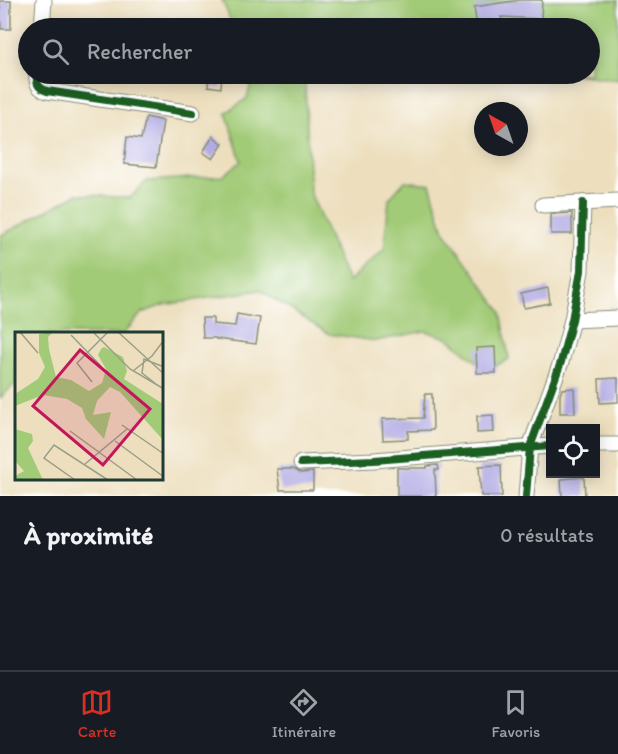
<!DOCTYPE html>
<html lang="fr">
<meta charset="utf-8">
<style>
:root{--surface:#171b24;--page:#20242c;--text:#f1f3f6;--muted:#9ea1a6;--line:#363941;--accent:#d93025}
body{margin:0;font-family:Itim,sans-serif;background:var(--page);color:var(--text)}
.controls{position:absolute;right:18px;bottom:18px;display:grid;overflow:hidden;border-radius:0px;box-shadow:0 3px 15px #0003}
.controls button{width:54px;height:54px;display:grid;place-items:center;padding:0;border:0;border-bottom:2px solid var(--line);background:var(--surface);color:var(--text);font:30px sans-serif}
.compass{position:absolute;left:474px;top:102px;width:54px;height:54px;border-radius:50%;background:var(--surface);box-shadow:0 3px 15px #0003;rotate:320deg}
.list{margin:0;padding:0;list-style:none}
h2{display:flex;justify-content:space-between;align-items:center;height:78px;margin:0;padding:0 24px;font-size:26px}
h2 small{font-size:20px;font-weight:400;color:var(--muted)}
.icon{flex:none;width:33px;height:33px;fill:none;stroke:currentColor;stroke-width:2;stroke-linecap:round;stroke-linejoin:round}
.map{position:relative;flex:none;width:618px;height:496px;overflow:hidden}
.search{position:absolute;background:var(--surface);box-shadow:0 3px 15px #0003;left:18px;right:18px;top:18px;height:66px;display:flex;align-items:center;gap:15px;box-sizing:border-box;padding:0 21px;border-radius:33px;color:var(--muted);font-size:22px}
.sheet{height:174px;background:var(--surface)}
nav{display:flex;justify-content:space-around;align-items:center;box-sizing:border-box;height:84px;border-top:2px solid var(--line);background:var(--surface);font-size:16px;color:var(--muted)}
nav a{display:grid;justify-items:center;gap:3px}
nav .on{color:var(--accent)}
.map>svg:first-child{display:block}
.green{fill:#a2cb77;stroke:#608456;stroke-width:1.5}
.building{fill:#b1aae3}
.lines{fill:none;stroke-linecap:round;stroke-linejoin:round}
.minor-casing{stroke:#868e79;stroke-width:17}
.minor{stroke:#fff;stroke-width:15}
.cycleway-casing{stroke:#fff;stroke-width:11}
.cycleway{stroke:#1b5e20;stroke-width:8}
.inset-road{fill:none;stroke:#9b9e87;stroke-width:1.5}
.view{fill:#c2185b;fill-opacity:0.15;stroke:#c2185b;stroke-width:3}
.inset-edge{fill:none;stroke:#1f3d34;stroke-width:3}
</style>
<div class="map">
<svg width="618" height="496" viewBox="0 0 618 496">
<rect width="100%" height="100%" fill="#fff"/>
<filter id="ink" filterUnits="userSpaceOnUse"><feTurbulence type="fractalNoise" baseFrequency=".0167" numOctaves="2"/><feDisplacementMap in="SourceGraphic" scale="12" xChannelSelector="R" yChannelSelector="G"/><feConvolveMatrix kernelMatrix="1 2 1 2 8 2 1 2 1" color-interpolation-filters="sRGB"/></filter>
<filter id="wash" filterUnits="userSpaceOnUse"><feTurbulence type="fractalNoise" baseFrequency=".008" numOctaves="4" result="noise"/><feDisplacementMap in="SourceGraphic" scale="24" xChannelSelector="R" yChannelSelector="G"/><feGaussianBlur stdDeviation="1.35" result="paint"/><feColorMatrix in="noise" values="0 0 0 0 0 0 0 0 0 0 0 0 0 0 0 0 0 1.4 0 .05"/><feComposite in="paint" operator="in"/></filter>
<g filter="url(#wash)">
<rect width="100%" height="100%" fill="#eddfbe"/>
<g class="green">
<polygon points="222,0 618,0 618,80 575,74 590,74 590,28 234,28"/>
<polygon points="254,74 309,74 305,84 310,192 348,282 384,249 389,199 405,181 430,184 444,231 501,311 509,359 487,370 448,338 425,331 376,341 329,334 260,290 163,305 142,313 123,334 16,334 16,383 0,398 0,236 77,194 130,198 147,181 223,176 241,161 226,113 247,98"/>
</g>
<g id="blocks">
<g class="building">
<polygon points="520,0 542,0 541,19 501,17 503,25 477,28 474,7"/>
<polygon points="0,1 11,1 11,29 1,29"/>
<polygon points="209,74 222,74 221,88 208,86"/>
<polygon points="146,117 163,121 156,167 124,164 127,137 141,139"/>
<polygon points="213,136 223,144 213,159 203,152"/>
<polygon points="572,213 572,234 551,234 551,214"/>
<polygon points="548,288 550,303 524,308 521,294"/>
<polygon points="237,314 260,318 256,344 216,339 216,338 203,338 202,318 213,318 213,324 235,326"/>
<polygon points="495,347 496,373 477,373 476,348"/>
<polygon points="618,378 618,402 600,403 599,379"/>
<polygon points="574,388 575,413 560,413 560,395 562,389"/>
<polygon points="425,394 432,394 433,430 408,431 408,439 383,440 382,419 423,418"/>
<polygon points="493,415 494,432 477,433 477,416"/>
<polygon points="438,465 439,470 435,470 436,496 397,496 397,468 427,468 427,466"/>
<polygon points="501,465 502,496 481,496 479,466"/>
<polygon points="277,469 293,469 301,473 313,472 313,490 280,490"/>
<polygon points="584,477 585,496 562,496 561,479"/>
</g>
</g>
</g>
<g filter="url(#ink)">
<use href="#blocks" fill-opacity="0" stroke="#868e79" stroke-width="1.5"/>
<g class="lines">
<g class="minor-casing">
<g id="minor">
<polyline points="42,28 44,0"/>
<path d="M 37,74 C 36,83 38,88 47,91 L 193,113"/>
<polyline points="543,205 618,201"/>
<polyline points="572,320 618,318"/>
<polyline points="596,445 618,445"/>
<polyline points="301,463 374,460 550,446"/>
<polyline points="526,496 530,447 561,362 572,320 581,271 583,203"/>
</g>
</g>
<use href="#minor" class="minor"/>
<g class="cycleway-casing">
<g id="cycleway">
<path d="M 37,74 C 36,83 38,88 47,91 L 193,113"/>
<polyline points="301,463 374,460 550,446"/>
<polyline points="526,496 530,447 561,362 572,320 581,271 583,203"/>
</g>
</g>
<use href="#cycleway" class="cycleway"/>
</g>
</g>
<g transform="translate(15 332)">
<rect width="148" height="148" fill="#eddfbe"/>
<path d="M 38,0 L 33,5 L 34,17 L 41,45 L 56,48 L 74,59 L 87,51 L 91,37 L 83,23 L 86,17 L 89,15 L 108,25 L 112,39 L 109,47 L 148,72 L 148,108 L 105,60 L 95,55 L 82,69 L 78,83 L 96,80 L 89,107 L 71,87 L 67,76 L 52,67 L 28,63 L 0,74 L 0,62 L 23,47 L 30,35 L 24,21 L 24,2 ZM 0,97 L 17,102 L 18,109 L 13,116 L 28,148 L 0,148 L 0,144 L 9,139 L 0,129 Z" fill="#a2cb77"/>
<path class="inset-road" d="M 5,0 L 23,21M 78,0 L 115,37 L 149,57M 103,0 L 149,42M 56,3 L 86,34M 118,39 L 137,24 L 149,8M 77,50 L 62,31 L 93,0M 141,52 L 127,41 L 129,27 L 149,35M 107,93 L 149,122M 55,99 L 122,148M 100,109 L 149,145M 70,132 L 112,97M 60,148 L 29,126 L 39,113 L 93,148"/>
<path class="view" d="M 65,18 L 135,77 L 88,133 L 18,74 Z"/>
<rect width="148" height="148" class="inset-edge"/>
</g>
</svg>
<div class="controls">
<button><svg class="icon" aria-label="locate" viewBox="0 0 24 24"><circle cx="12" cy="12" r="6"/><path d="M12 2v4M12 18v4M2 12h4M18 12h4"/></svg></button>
</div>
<svg class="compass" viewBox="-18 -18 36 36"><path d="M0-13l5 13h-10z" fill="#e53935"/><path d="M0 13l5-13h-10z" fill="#9ea1a6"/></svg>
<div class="search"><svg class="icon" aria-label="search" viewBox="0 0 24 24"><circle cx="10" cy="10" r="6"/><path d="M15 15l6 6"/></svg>Rechercher</div>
</div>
<section class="sheet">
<h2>À proximité<small>0 résultats</small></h2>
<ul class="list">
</ul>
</section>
<nav>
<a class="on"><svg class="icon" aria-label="map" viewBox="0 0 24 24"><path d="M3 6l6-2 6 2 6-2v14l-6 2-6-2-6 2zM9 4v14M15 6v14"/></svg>Carte</a>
<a><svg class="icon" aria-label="directions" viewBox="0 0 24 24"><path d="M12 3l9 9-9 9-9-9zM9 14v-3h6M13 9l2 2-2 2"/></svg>Itinéraire</a>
<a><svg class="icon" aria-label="saved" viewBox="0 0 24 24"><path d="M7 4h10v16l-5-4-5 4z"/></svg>Favoris</a>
</nav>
